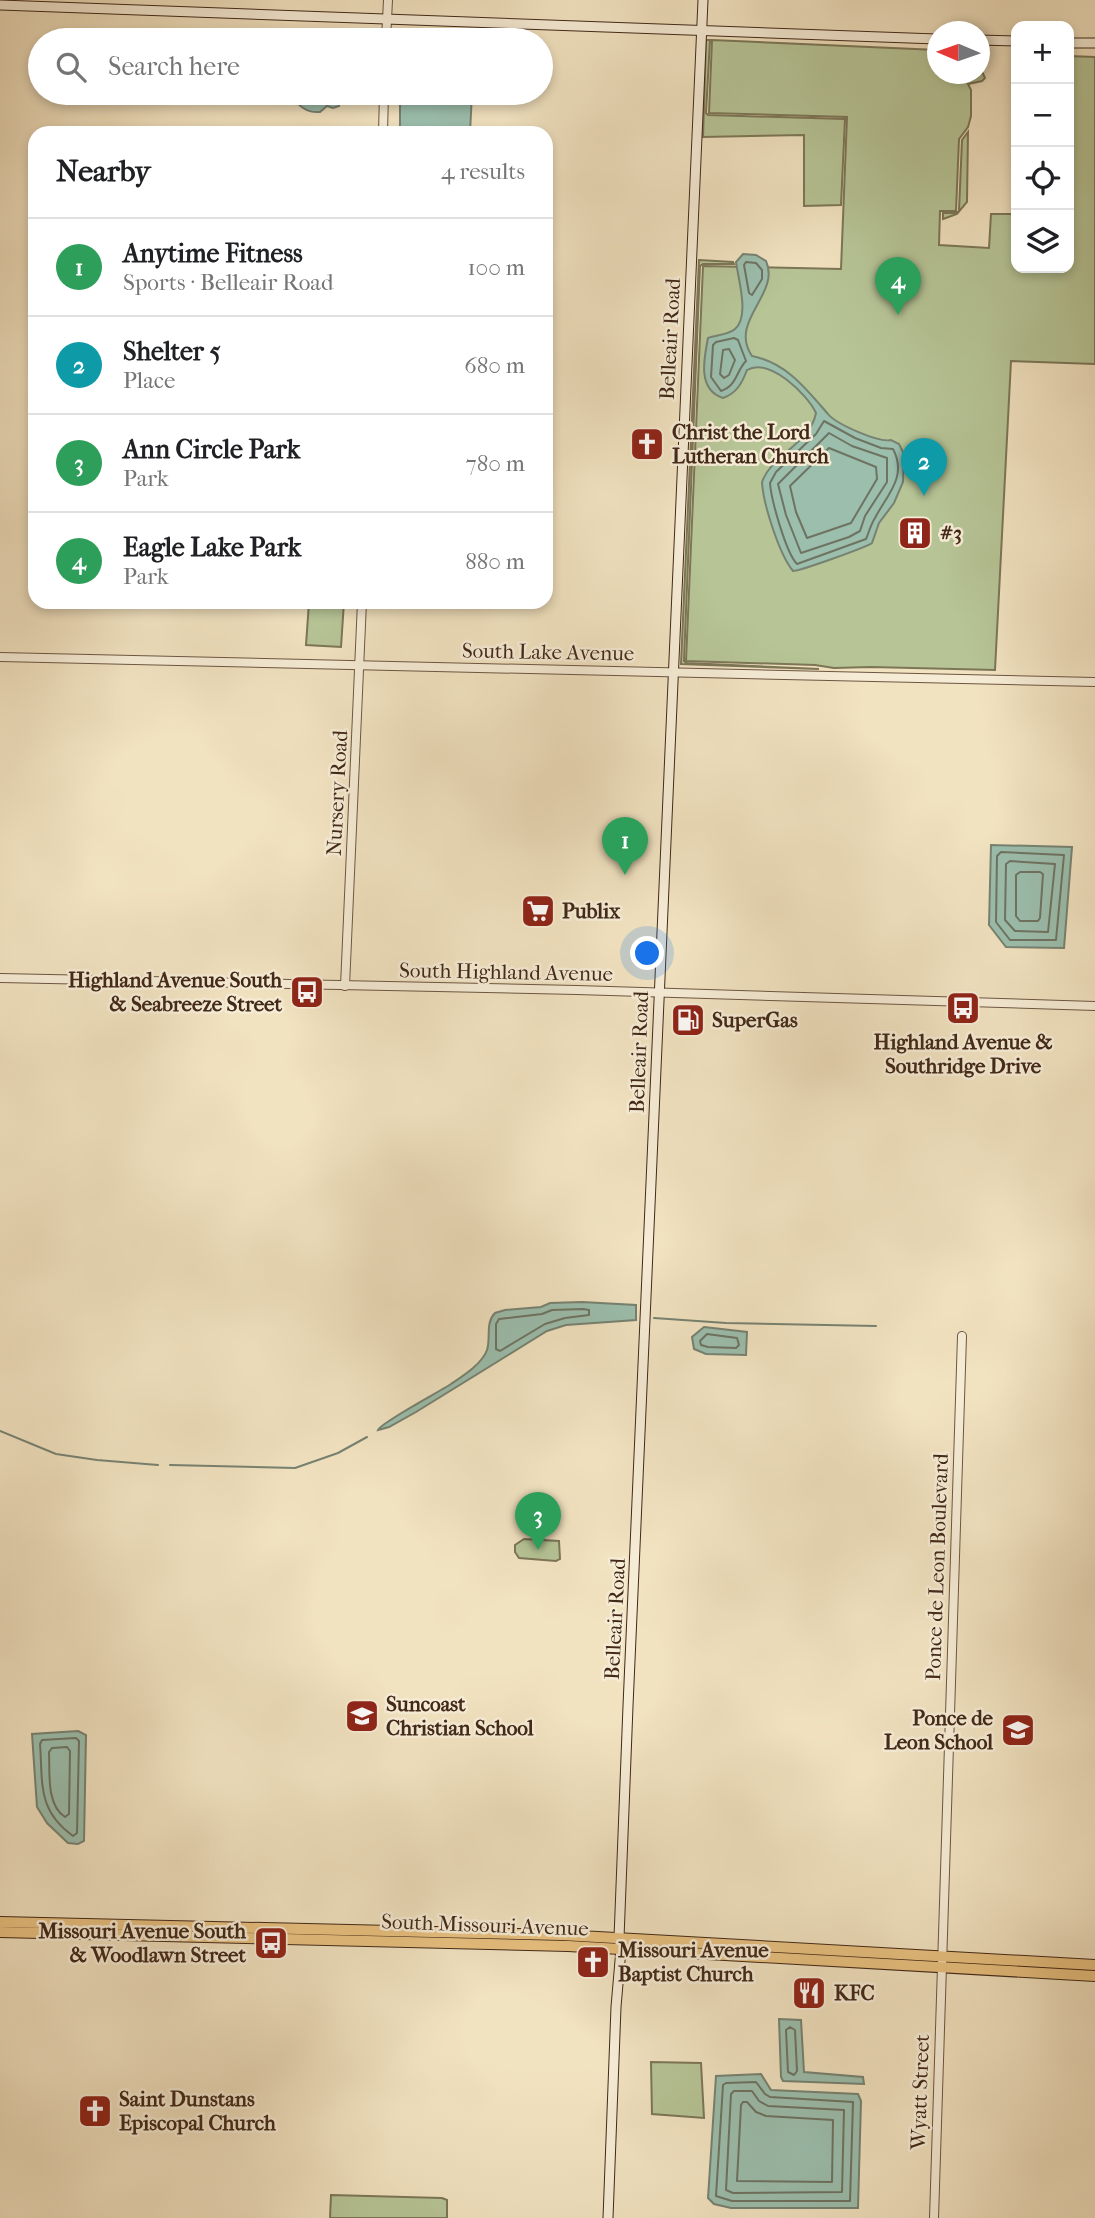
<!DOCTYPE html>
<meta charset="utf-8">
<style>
:root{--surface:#fff;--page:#f6f6f6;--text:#202124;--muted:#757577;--line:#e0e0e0;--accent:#8f2418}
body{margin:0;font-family:"IM FELL French Canon",serif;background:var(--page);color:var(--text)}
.controls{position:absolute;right:21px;top:21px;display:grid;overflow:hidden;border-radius:14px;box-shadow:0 4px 10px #0003}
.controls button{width:63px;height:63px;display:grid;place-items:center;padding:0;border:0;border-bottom:2px solid var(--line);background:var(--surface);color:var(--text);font:35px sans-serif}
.compass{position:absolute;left:927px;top:21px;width:63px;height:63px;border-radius:50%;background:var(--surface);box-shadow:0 4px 10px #0003;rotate:272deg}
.you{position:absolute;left:648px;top:954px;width:24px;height:24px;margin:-18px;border:5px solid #fff;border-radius:50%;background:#1a73e8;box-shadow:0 0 0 10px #1a73e833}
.badge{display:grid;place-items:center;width:46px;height:46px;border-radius:50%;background:var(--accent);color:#fff;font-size:23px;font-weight:700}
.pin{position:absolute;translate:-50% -58px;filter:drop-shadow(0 2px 4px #0008)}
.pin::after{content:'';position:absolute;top:37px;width:24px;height:21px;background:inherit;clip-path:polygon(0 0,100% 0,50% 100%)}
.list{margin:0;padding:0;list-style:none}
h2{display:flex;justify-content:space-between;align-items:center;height:91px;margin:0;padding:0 28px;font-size:30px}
h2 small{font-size:23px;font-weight:400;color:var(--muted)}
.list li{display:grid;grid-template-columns:46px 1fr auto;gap:21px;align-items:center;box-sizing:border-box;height:98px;padding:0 28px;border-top:2px solid var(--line)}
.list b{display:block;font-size:26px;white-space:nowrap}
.list p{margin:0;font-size:23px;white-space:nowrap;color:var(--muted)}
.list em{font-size:23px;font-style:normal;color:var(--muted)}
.icon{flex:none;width:38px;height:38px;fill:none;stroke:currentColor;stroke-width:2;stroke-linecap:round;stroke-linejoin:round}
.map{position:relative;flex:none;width:1095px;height:2218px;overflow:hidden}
.search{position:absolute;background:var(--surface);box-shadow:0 4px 10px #0003;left:28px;top:28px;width:525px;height:77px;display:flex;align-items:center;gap:18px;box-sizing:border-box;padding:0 24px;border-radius:38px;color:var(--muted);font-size:26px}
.panel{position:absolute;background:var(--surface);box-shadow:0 4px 10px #0003;left:28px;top:126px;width:525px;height:483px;border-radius:21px}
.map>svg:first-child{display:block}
.green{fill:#b6c496;stroke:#7c7657;stroke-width:2}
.water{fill:#9bbead;stroke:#778271;stroke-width:2}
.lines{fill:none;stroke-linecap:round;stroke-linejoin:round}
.shore{stroke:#6e7362;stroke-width:2}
.stream{stroke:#778271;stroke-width:2}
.tertiary-casing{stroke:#6d5642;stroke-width:10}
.secondary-casing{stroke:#412818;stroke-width:11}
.primary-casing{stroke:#412818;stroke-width:12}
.tertiary{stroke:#f6ecd6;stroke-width:8}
.secondary{stroke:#f6ecd6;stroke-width:9}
.primary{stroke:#e8c180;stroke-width:10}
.labels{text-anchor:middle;stroke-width:5;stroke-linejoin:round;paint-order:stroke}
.street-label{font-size:21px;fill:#412818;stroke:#f6ecd6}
.poi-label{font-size:21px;font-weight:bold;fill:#412818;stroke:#f6ecd6;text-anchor:start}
</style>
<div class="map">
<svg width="1095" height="2218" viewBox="0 0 1095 2218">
<rect width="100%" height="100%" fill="#f1e2c0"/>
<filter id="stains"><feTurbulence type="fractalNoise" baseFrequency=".00286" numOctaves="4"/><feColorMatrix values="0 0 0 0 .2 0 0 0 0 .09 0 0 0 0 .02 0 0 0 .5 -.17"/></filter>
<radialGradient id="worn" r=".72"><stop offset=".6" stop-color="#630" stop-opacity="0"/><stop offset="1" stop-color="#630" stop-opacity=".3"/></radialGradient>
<g class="green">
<polygon points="706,40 710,40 706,113 708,115 845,119 841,205 804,206 804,135 703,137"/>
<polygon points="712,40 937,50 937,74 979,74 980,67 985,78 982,81 968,84 971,90 971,116 968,127 959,139 956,211 940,211 939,245 989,248 991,214 1016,214 1016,268 1069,268 1069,56 1095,57 1095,364 1011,361 995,670 871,667 834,668 815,665 686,661 703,266 841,269 847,117 709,113"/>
<polygon points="968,132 967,202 957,214 943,219 943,213 956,213 959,211 962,140"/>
<polygon points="699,260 733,262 734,264 703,264 700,266 684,661 687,663 819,669 681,664"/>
<polygon points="309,602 344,602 341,647 306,645"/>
<polygon points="524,1539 559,1541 560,1559 556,1561 519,1558 515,1552 515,1545"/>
<polygon points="651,2062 701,2063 704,2118 652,2114"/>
<polygon points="331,2195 442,2198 447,2200 447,2218 330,2218"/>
</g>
<g class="water">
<path d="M 293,93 L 341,93 L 339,106 L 333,108 L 327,106 L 320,112 C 307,113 296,106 293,93 Z"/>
<polygon points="400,93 472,93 470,133 400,133"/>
<path d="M 743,254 L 756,255 L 766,261 C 781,294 728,321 752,356 C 787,363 806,389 828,414 C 836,424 879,443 891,440 L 899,444 L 904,454 L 903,482 L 894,503 L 879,523 L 872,543 C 867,547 800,571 793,571 C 779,554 763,503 762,482 C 772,454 810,444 816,413 C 807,394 769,357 747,370 C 742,383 737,393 723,398 C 697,390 704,358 708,338 C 716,335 728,335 735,329 C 750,317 738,278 736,262 Z"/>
<polygon points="991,845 1072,847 1064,948 1006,947 989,925"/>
<path d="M 582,1302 L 636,1305 L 636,1320 L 566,1325 L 547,1331 L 416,1412 L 389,1427 L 378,1430 C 380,1423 439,1392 451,1384 C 463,1376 482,1364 487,1350 C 491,1338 485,1323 495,1313 L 505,1310 L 541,1307 L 550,1303 Z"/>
<polygon points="704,1327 747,1332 746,1355 706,1354 694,1349 692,1337"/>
<polygon points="78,1731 86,1735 84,1841 78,1844 68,1843 47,1823 37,1807 32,1734"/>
<polygon points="779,2019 801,2020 804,2072 863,2077 864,2084 783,2081 781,2077"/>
<polygon points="761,2074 771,2090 858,2094 861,2101 858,2208 731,2208 714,2204 708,2198 716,2076"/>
</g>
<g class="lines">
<g class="shore">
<polygon points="746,262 756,263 762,270 762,279 752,295 749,293 744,265"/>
<path d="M 734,338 L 738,340 L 746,361 C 736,371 737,386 721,391 L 711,377 L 713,345 L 716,342 Z"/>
<polygon points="729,349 735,360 729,375 724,378 720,374 723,350"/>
<path d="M 824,421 L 855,438 L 881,448 L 893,449 C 908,477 886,496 875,518 C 871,524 869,532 866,539 L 797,564 C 786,553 771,499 770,483 L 776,472 L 816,434 Z"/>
<polygon points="829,433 852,446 887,458 887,482 865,516 860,531 849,537 801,553 786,515 778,484"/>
<polygon points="829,448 876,467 877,479 851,523 807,538 796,512 790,486"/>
<polygon points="1001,852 1064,855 1056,940 1010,940 996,922 997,856"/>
<polygon points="1010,861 1055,864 1048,932 1015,931 1005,920 1006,864"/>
<polygon points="1020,872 1040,872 1043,874 1040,918 1038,921 1020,921 1016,916 1016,875"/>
<polygon points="583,1309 589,1310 589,1315 565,1318 545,1324 500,1351 496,1349 496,1324 499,1319 542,1314 552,1310"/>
<polygon points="707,1334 737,1338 739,1345 736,1348 708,1347 701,1345 700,1341"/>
<path d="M 76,1738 L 79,1741 L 77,1833 L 73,1836 C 37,1810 43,1784 40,1744 L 42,1740 Z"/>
<path d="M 67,1747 L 70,1751 L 69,1814 L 65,1817 C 46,1805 50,1772 49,1752 L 52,1748 Z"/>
<polygon points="790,2027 795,2030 797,2071 794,2075 788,2072 786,2030"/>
<polygon points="756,2082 765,2094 770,2097 853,2102 850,2201 732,2201 716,2196 723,2085 726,2083"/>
<polygon points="752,2091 759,2101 768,2106 844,2110 842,2192 733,2193 726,2190 731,2094 734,2091"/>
<polygon points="743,2102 747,2102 756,2112 766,2116 833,2120 832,2182 737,2181 741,2105"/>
</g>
<g class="stream">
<polyline points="654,1318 726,1323 876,1326"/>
<polyline points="0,1431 56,1454 97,1460 158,1465"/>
<polyline points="170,1465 295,1468 338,1453 367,1437"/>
</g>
<g class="tertiary-casing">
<g id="tertiary">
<polyline points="386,40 388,0"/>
<polyline points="383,133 384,93"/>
<polyline points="0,657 1095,682"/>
<polyline points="0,978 577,990 1095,1006"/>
<polyline points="345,986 362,602"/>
<polyline points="934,2218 962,1336"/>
</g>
</g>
<g class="secondary-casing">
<g id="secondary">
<polyline points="0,5 937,39"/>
<polyline points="979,40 1016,41"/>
<polyline points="1069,43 1095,43"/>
<polyline points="608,2218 616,2007 621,1949 619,1938 628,1706 703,0"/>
</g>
</g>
<g class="primary-casing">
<g id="primary">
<polyline points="0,1922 562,1935 1095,1965"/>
<polyline points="0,1932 568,1946 1095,1976"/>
</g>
</g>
<use href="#tertiary" class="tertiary"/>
<use href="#secondary" class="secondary"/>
<use href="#primary" class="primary"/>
</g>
<defs>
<g id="church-square" transform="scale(1.75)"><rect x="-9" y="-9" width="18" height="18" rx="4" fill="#8f2418" stroke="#f6ecd6"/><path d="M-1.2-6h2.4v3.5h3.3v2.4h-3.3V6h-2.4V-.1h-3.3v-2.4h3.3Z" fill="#fff"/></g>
<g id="building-square" transform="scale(1.75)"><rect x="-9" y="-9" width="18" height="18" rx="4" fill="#8f2418" stroke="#f6ecd6"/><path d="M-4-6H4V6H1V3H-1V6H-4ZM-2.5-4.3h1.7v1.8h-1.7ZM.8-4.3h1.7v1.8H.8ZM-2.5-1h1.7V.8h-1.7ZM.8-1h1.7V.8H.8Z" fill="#fff"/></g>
<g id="supermarket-square" transform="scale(1.75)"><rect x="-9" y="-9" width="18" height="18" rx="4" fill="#8f2418" stroke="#f6ecd6"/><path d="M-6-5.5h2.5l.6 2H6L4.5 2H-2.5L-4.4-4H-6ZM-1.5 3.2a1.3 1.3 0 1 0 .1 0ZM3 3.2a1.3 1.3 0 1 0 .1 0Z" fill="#fff"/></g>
<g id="bus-square" transform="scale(1.75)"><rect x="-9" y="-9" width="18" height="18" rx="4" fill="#8f2418" stroke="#f6ecd6"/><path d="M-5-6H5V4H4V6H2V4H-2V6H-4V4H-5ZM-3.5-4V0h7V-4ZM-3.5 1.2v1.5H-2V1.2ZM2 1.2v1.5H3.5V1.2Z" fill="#fff"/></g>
<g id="fuel-square" transform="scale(1.75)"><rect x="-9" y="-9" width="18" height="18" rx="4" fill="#8f2418" stroke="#f6ecd6"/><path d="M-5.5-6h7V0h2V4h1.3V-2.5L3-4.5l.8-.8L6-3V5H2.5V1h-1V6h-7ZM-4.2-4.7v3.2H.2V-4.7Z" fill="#fff"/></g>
<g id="school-square" transform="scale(1.75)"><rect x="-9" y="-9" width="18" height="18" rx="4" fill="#8f2418" stroke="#f6ecd6"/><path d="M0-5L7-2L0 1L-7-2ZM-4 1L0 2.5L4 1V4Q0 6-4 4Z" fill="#fff"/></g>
<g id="restaurant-square" transform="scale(1.75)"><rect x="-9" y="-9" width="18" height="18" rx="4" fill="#8f2418" stroke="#f6ecd6"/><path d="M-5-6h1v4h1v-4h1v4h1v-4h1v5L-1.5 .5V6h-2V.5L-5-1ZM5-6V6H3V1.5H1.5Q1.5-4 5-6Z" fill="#fff"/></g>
</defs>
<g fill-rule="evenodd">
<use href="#church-square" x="647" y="444"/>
<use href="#building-square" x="915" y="533"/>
<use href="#supermarket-square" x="538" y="911"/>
<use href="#bus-square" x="307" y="992"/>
<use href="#bus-square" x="963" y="1008"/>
<use href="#fuel-square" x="688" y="1020"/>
<use href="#school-square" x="362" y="1716"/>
<use href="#school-square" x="1018" y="1730"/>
<use href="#bus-square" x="271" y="1943"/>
<use href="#church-square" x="593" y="1962"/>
<use href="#restaurant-square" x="809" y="1993"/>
<use href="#church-square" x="95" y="2111"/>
</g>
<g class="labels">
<g class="street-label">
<text transform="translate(670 339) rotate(-87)" y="7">Belleair Road</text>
<text transform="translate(548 652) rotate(1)" y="7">South Lake Avenue</text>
<text transform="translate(337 793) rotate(-87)" y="7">Nursery Road</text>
<text transform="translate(506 972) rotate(1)" y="7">South Highland Avenue</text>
<text transform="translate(639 1052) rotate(-88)" y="7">Belleair Road</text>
<text transform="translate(937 1567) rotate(-88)" y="7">Ponce de Leon Boulevard</text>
<text transform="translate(615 1619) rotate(-87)" y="7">Belleair Road</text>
<text transform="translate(485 1925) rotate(2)" y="7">South Missouri Avenue</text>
<text transform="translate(920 2092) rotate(-88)" y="7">Wyatt Street</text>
</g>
<g class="poi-label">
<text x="672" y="439">Christ the Lord<tspan x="672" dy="24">Lutheran Church</tspan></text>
<text x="940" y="540">#3</text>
<text x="562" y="918">Publix</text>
<text x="282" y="987" text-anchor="end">Highland Avenue South<tspan x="282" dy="24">&amp; Seabreeze Street</tspan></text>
<text x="712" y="1027">SuperGas</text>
<text x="963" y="1049" text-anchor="middle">Highland Avenue &amp;<tspan x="963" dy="24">Southridge Drive</tspan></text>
<text x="386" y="1711">Suncoast<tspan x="386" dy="24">Christian School</tspan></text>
<text x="993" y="1725" text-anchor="end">Ponce de<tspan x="993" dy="24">Leon School</tspan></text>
<text x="246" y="1938" text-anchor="end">Missouri Avenue South<tspan x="246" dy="24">&amp; Woodlawn Street</tspan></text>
<text x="618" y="1957">Missouri Avenue<tspan x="618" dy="24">Baptist Church</tspan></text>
<text x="834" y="2000">KFC</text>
<text x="119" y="2106">Saint Dunstans<tspan x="119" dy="24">Episcopal Church</tspan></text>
</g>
</g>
<rect width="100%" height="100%" filter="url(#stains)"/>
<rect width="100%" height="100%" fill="url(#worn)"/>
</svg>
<div class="controls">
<button>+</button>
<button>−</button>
<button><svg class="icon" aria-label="locate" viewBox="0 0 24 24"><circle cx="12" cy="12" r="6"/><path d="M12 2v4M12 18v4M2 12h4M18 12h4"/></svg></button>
<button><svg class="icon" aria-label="layers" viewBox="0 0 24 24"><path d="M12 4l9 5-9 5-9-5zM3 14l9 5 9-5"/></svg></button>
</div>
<svg class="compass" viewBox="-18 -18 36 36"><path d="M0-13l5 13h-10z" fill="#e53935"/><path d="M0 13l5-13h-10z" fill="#757577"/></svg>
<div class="you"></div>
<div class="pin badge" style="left:625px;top:875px;background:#2e9e5b">1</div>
<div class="pin badge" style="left:924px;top:496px;background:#0f9aa8">2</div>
<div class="pin badge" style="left:538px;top:1550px;background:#2e9e5b">3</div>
<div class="pin badge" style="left:898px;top:315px;background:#2e9e5b">4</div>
<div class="search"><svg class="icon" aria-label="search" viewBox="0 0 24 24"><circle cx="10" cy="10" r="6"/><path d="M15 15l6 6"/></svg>Search here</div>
<section class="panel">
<h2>Nearby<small>4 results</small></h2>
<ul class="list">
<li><span class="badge" style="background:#2e9e5b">1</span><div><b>Anytime Fitness</b><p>Sports · Belleair Road</p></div><em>100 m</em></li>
<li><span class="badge" style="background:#0f9aa8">2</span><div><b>Shelter 5</b><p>Place</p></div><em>680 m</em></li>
<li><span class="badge" style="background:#2e9e5b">3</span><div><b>Ann Circle Park</b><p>Park</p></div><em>780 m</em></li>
<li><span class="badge" style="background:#2e9e5b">4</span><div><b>Eagle Lake Park</b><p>Park</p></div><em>880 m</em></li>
</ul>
</section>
</div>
